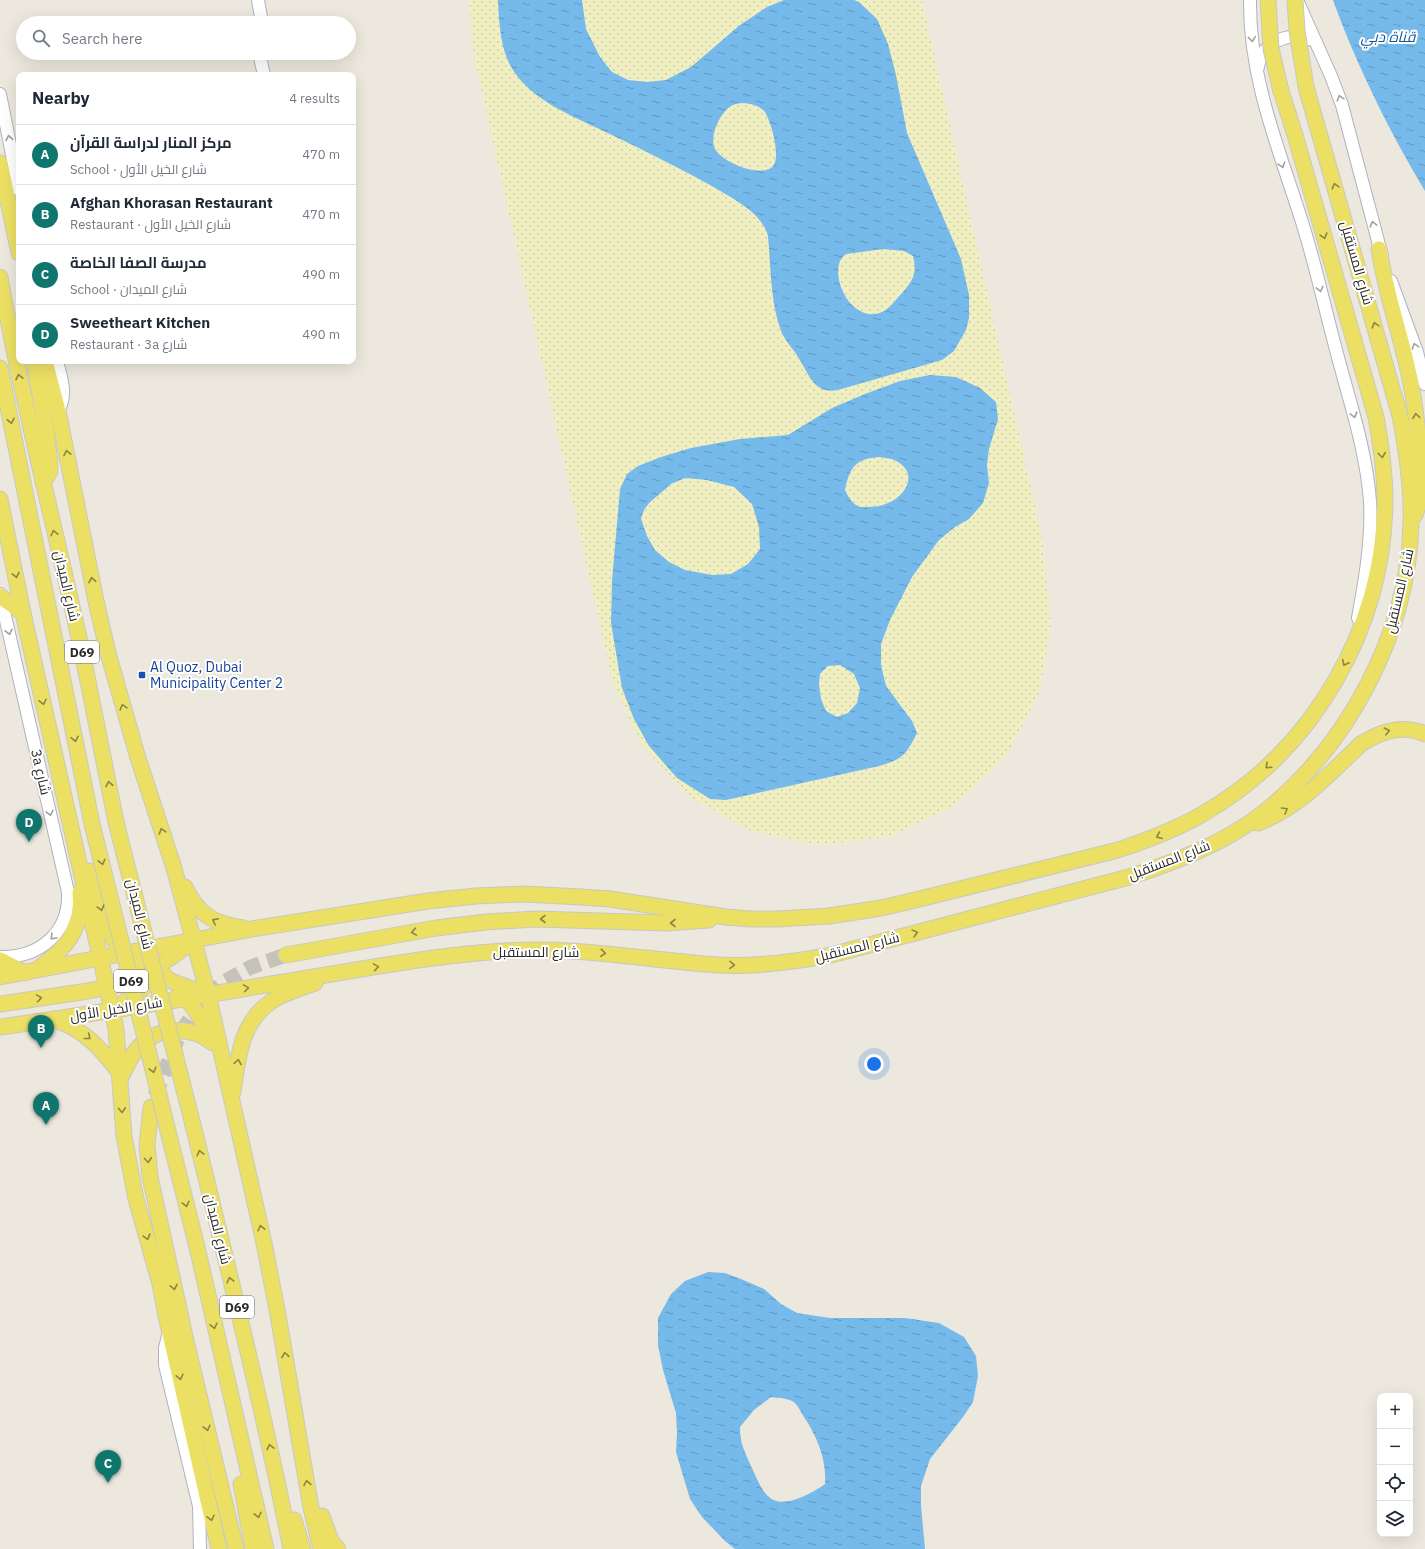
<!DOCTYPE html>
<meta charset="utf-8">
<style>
:root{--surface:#fff;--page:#f2f2f3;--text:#1f2937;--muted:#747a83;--line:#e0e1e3;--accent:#0f766e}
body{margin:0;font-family:"IBM Plex Sans",Cairo,sans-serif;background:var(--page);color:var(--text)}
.controls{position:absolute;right:12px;bottom:12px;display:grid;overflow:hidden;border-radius:8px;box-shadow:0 4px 16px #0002}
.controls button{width:36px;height:36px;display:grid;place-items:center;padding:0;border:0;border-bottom:1px solid var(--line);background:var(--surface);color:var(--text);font:20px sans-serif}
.you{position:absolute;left:874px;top:1064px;width:14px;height:14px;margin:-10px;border:3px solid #fff;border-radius:50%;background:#1a73e8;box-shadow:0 0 0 6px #1a73e833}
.badge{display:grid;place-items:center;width:26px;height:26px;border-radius:50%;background:var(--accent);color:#fff;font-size:13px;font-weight:700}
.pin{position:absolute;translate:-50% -33px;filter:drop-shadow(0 1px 2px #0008)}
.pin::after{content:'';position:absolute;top:21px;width:14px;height:12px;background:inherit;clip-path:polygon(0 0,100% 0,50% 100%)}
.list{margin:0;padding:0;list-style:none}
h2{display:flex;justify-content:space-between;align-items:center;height:52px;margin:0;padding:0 16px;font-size:17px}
h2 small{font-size:13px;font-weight:400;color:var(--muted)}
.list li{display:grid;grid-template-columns:26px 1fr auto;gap:12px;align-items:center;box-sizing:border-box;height:60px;padding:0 16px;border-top:1px solid var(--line)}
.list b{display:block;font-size:15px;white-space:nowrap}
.list p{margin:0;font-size:13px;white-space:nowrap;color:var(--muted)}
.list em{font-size:13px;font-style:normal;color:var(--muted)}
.icon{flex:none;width:22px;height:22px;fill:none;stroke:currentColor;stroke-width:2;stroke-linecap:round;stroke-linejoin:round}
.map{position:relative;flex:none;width:1425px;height:1549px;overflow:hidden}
.search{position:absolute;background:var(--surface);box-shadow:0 4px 16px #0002;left:16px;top:16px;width:340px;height:44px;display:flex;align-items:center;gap:10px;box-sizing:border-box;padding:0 14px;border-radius:22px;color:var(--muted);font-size:15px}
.panel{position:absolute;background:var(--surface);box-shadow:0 4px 16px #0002;left:16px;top:72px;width:340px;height:292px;border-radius:8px}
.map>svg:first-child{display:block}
.sand{fill:url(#sand-dots);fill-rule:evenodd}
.water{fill:url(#water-ripples);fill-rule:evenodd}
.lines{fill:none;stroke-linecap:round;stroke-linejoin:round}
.major-tunnel{stroke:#c5c2b9;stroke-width:15;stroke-dasharray:15 8;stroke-linecap:butt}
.minor-casing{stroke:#b1b1be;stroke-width:14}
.major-casing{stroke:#c8c8c8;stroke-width:17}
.minor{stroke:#fff;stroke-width:12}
.major{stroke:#ebdf64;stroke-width:15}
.major-bridge-casing{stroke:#c8c8c8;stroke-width:17;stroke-linecap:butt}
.major-bridge{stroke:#ebdf64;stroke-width:15}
.oneway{stroke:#a0a0a0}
.oneway2{stroke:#8b8548}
.transit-dot{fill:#1a4fb4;stroke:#fff;stroke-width:1.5}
.labels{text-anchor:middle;stroke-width:4;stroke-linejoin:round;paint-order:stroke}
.shield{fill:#fff;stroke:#6b6b6b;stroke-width:1}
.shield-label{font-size:13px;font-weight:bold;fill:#2b2b2b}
.street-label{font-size:14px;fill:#2b2b2b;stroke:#fff}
.transit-label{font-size:14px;fill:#164399;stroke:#fff;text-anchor:start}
.water-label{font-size:15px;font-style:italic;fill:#135697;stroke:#fff}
</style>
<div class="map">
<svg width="1425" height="1549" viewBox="0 0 1425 1549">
<defs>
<pattern id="sand-dots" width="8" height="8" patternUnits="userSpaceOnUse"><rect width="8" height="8" fill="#f0efc2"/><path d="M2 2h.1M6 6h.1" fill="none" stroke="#cecda7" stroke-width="1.8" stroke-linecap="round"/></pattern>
<pattern id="water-ripples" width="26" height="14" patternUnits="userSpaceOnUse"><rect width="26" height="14" fill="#75baea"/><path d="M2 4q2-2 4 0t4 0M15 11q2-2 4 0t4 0" fill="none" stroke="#6097be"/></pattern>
</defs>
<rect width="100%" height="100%" fill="#ece8dd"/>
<g class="sand">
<path d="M 469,0 L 498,0 L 500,33 L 628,143 L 695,175 L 736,200 L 761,220 L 766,227 L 768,236 L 775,308 L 781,330 L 787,342 L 800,360 L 806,371 L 838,390 L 901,371 L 954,351 L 966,330 L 969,318 L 961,259 L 907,133 L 896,75 L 888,44 L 859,2 L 854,0 L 922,0 L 1042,538 L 1051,624 L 1039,694 L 1006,756 L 955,805 L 892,836 L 821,845 L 751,831 L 690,797 L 641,744 L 612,680 L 474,55 ZM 930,375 L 998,419 L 989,449 L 987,465 L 989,483 L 969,519 L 955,527 L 939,540 L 912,577 L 890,620 L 881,644 L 881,665 L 886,686 L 912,721 L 909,750 L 897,761 L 879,766 L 726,800 L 649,746 L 634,719 L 622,688 L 611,623 L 612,581 L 618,516 L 740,439 L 788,435 L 865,394 L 900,381 Z"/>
<polygon points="582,0 784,0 767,7 691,67 666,80 647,82 628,80 612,72 600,57 586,29"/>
<path d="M 743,103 C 751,104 759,105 765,112 C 772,122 782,158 772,167 C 760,178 721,162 715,149 C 709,136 720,113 731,106 C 734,104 739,103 743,103 Z"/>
<path d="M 883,249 L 904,251 L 913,256 C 914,262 917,269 915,274 C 910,287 886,315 872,315 C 869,315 866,313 863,312 C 845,305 833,279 840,261 C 841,259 844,256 846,254 Z"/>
<path d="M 879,457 C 884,458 890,458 894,460 C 919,471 908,495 888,503 C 882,506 874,507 867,507 C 864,507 861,508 858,506 C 851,503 848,496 845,490 C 851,467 855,459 879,457 Z"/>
<polygon points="685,478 707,480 734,487 752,504 759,527 760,549 748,564 731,574 712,575 685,570 669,562 655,550 647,536 641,519 644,510 649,503 671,484"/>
<polygon points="841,665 854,674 861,688 857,702 848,713 837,717 826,711 821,699 819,684 820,674 828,666"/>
</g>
<g class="water">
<path d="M 498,0 L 582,0 L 586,29 L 600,57 L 612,72 L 628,80 L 647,82 L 666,80 L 691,67 L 740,25 L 767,7 L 784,0 L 854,0 L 859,2 L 877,19 L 888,44 L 896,75 L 907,133 L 961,259 L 969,295 L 969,318 L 966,330 L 954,351 L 942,360 L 838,390 C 816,394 811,379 801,362 C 795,350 786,343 781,331 C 770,301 771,267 768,236 C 762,215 742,204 724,193 C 688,172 651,154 614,136 C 578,118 530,102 510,65 C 500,46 499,21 498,0 ZM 743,103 C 751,104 759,105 765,112 C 771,122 782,158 772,167 C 760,178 722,162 715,149 C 709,136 720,113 731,106 C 734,104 739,103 743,103 ZM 883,249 L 904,251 L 913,256 C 917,273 914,279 903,292 C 897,298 891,307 884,311 C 856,326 831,284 840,261 C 841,258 844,256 846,254 Z"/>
<path d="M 1333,0 L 1425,0 L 1425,191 C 1390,133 1356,64 1333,0 Z"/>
<path d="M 930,375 L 956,377 L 980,388 L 996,402 L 998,419 L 989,449 L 987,465 L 989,483 L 983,503 L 969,519 L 955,527 L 939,540 L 912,577 L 890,620 L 881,644 L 881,665 L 886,686 L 912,721 L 917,733 C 906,755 903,759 879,766 L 726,800 L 710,799 L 677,778 L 649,746 L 634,719 L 622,688 L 611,623 L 612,581 L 620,489 L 627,474 L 638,466 L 661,457 L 691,448 L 740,439 L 788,435 L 832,408 L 865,394 L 900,381 ZM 879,457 C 884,458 890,458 894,460 C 919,471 908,495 888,503 C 882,506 874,507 867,507 C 864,507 861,508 858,506 C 851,503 848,496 845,490 C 850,467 855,459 879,457 ZM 685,478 L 707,480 L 734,487 L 752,504 L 759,527 L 760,549 L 748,564 L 731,574 L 712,575 L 685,570 L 669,562 L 655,550 L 647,536 L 641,519 L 644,510 L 649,503 L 671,484 ZM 840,665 L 854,674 L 860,688 L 857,703 L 848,713 L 837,717 L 826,711 L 821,699 L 819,684 L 820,674 L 828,666 Z"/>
<path d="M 708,1272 L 725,1273 L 741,1279 L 764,1289 L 781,1304 L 797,1313 L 830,1318 L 905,1318 L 939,1323 L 964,1337 L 976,1356 L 978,1376 L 973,1402 L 963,1417 L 930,1459 L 921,1486 L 921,1506 L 925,1549 L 735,1549 L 725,1541 L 702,1517 L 690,1499 L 676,1452 L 677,1433 L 676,1413 L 663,1370 L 658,1345 L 658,1318 L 671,1294 L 685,1281 ZM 771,1397 C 779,1398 789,1398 795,1403 C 798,1406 800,1410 802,1414 C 816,1434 827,1459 825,1484 C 813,1493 782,1510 769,1497 C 761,1490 756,1477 752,1468 C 745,1452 740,1445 740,1427 L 754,1410 Z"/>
</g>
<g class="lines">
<polyline class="major-tunnel" points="155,1096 179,1035 198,1007 222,983 251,967 286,955"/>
<g class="minor-casing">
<g id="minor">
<polyline points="258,0 262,23"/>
<path d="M 1250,0 C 1249,78 1279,149 1302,222 C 1315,263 1324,305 1335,346 C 1348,397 1366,448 1370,501 C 1372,541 1365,579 1358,618"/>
<polyline points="1297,0 1331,76 1342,105 1382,256"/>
<polyline points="259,53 264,75"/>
<path d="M 1257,70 C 1259,65 1259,58 1262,54 C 1271,41 1292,31 1307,40"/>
<polyline points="0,94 19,190"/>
<polyline points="1391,281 1417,352 1425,384"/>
<path d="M 57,361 C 61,378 68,394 58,411"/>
<path d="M 0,594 L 68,892 C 70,932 40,958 0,957"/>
<polyline points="169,1332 165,1348 165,1365 199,1506 200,1549"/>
</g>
</g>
<g class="major-casing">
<g id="major">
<polyline points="0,163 19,253"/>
<path d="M 1379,249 C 1385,290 1399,329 1408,370 C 1417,409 1420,448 1422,488 L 1421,497 L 1415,515"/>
<path d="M 0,277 C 22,401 54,523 81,647 C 93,705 104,763 116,822"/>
<polyline points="34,361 45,423 50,463 50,471 43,483"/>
<polyline points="45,361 58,411 96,601 108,653 138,758 174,868 208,994 264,1243 278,1315 311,1508 321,1549"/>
<polyline points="0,368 92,824"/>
<polyline points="0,499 23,613 112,1010 116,1029 124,1136 136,1199 160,1284 166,1316 219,1549"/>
<polyline points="0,596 23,613"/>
<path d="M 1258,823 C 1300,807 1329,774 1361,744 C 1381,731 1402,724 1425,734"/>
<path d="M 91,871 C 96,889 100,913 108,930 C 124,963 171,983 205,993"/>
<path d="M 185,887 C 199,916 213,923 243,928"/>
<polyline points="286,955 436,928 486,922 536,919 666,923 709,920"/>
<polyline points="0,960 25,973"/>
<path d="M 39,968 C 66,949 84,927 80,892"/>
<path d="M 0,977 L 252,929 L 428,901 L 476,896 L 524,894 L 581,897 L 610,899 L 726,917 L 751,919 L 777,919 L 829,916 L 881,908 L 907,902 L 1118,850 C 1148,840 1178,829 1206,812 C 1315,748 1384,627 1385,501 C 1385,473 1381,445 1376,417 L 1295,135 L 1281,91"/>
<path d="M 179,994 C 196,1005 202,1024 213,1040"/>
<polyline points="125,1001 163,973"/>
<polyline points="0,1004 88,991 121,984 146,973 173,956 191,942"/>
<path d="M 55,1020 C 85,1030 100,1048 119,1072"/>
<path d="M 0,1027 C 103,1013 205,995 308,978 C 373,967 438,955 504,951 C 576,946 646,960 718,965 C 756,967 794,962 831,955 L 1129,877 C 1175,862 1223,844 1262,814 C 1348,746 1408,634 1411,524 C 1412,488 1407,452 1400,416 L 1306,87"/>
<path d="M 120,1079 C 125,1069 130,1058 137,1049 C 157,1026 190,1025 213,1043"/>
<path d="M 233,1092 C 238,1059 240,1022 272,1001 C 284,993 301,988 315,983"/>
<polyline points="151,1107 147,1145 150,1177 186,1341 236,1549"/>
<path d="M 194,1129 C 228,1268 263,1408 291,1549"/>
<polyline points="170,1139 197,1247 266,1549"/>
<polyline points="241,1484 253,1549"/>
<polyline points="322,1516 331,1541 338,1549"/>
<polyline points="294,1520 303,1549"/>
</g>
</g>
<use href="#minor" class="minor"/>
<use href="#major" class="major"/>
<g class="major-bridge-casing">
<g id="major-bridge">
<polyline points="1268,0 1271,49 1281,91"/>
<polyline points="1295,0 1297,31 1306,87"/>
<polyline points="116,822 194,1129"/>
<polyline points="92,824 170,1139"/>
</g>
</g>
<use href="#major-bridge" class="major-bridge"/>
</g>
<defs><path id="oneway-chevron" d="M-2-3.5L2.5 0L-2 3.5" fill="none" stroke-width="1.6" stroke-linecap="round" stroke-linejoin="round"/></defs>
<g class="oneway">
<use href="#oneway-chevron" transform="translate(1252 39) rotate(84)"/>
<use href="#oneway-chevron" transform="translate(1340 98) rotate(-108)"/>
<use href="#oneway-chevron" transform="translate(9 138) rotate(-101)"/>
<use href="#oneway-chevron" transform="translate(1282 165) rotate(72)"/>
<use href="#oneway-chevron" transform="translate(1373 224) rotate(-105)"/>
<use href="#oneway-chevron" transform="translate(1320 289) rotate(76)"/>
<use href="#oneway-chevron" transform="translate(1415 346) rotate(-108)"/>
<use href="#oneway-chevron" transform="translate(1354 415) rotate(75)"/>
<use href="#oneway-chevron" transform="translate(9 632) rotate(77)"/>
<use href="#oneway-chevron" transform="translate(50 813) rotate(77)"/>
<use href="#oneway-chevron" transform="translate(53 937) rotate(133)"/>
</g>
<g class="oneway2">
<use href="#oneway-chevron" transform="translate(1335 186) rotate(-106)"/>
<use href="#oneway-chevron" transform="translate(1324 236) rotate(74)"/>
<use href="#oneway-chevron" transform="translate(1375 325) rotate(-106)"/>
<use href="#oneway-chevron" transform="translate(19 377) rotate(-102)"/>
<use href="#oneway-chevron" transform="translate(1416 416) rotate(-98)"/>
<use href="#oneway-chevron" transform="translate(11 421) rotate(79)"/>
<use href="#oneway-chevron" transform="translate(67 453) rotate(-102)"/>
<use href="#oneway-chevron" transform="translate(1382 455) rotate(83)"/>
<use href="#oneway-chevron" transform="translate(54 533) rotate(-103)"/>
<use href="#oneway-chevron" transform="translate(16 575) rotate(78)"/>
<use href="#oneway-chevron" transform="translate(92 580) rotate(-101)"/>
<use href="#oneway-chevron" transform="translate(1345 663) rotate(117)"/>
<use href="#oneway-chevron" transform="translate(43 702) rotate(77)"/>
<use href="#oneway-chevron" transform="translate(123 707) rotate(-106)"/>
<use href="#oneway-chevron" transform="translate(1387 731) rotate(-13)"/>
<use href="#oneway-chevron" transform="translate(75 739) rotate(78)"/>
<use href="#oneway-chevron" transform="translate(1268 766) rotate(137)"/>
<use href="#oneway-chevron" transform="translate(109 784) rotate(-101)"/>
<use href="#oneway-chevron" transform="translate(1285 810) rotate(-31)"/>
<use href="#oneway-chevron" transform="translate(162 831) rotate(-108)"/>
<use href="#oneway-chevron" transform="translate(1159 836) rotate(157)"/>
<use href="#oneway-chevron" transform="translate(102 862) rotate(76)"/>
<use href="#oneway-chevron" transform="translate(101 908) rotate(75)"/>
<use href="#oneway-chevron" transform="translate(543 919) rotate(180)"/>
<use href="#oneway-chevron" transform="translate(215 921) rotate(-154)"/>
<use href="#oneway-chevron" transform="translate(673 923) rotate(180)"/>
<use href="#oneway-chevron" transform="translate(414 932) rotate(170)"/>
<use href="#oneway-chevron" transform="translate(915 933) rotate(-15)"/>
<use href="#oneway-chevron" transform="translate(603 953) rotate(5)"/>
<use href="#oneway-chevron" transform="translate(732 965) rotate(1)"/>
<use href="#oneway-chevron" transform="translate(376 967) rotate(-9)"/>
<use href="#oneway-chevron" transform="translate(246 988) rotate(-9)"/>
<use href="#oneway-chevron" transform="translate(39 998) rotate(-9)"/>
<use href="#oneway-chevron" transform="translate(88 1037) rotate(39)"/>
<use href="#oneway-chevron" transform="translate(238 1062) rotate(-81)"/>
<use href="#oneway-chevron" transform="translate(153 1070) rotate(76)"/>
<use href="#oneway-chevron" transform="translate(122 1110) rotate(86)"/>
<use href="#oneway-chevron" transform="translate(200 1153) rotate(-104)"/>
<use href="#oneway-chevron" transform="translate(148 1160) rotate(85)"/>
<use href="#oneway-chevron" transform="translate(186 1204) rotate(76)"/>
<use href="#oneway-chevron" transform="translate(261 1228) rotate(-103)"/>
<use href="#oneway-chevron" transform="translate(147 1237) rotate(74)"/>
<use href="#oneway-chevron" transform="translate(230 1280) rotate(-104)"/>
<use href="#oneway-chevron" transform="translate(174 1287) rotate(78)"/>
<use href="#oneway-chevron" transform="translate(214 1326) rotate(77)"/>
<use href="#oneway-chevron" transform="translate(285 1355) rotate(-99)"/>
<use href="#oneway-chevron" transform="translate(180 1377) rotate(77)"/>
<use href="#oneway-chevron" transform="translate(207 1428) rotate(76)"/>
<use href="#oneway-chevron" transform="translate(270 1447) rotate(-103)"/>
<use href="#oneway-chevron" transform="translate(307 1483) rotate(-100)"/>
<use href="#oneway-chevron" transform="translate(258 1515) rotate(77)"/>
<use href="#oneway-chevron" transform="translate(211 1518) rotate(77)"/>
</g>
<rect class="transit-dot" x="138" y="671" width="8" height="8" rx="2"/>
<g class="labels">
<g class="shield">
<rect x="65" y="641" width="34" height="22" rx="3"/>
<rect x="114" y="970" width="34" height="22" rx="3"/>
<rect x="220" y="1296" width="34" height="22" rx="3"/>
</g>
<g class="shield-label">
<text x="82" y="657">D69</text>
<text x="131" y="986">D69</text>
<text x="237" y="1312">D69</text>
</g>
<g class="street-label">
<text transform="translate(1357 263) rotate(74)" y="5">شارع المستقبل</text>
<text transform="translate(67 586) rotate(77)" y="5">شارع الميدان</text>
<text transform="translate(1399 591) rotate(-77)" y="5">شارع المستقبل</text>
<text transform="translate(41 772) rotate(77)" y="5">3a شارع</text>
<text transform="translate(1169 860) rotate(-21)" y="5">شارع المستقبل</text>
<text transform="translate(140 914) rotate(76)" y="5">شارع الميدان</text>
<text transform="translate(857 947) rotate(-14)" y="5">شارع المستقبل</text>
<text x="536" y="957">شارع المستقبل</text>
<text transform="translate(116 1009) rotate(-9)" y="5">شارع الخيل الأول</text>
<text transform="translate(218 1229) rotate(76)" y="5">شارع الميدان</text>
</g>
<g class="transit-label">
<text x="150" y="672">Al Quoz, Dubai<tspan x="150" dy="16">Municipality Center 2</tspan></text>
</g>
<g class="water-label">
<text x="1388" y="42">قناة دبي</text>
</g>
</g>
</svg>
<div class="controls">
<button>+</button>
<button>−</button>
<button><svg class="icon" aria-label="locate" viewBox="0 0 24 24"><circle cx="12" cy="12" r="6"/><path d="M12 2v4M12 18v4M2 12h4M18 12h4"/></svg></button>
<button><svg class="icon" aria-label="layers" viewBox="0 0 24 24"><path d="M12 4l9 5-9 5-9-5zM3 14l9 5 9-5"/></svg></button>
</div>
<div class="you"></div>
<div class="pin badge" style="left:46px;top:1125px">A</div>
<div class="pin badge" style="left:41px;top:1048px">B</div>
<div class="pin badge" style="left:108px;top:1483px">C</div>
<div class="pin badge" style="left:29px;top:842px">D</div>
<div class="search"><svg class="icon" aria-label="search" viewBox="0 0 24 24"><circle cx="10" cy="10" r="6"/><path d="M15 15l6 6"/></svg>Search here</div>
<section class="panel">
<h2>Nearby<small>4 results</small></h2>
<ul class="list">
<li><span class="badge">A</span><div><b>مركز المنار لدراسة القرآن</b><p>School · شارع الخيل الأول</p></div><em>470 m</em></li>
<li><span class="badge">B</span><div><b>Afghan Khorasan Restaurant</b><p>Restaurant · شارع الخيل الأول</p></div><em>470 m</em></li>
<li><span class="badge">C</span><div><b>مدرسة الصفا الخاصة</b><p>School · شارع الميدان</p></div><em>490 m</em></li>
<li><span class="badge">D</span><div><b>Sweetheart Kitchen</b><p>Restaurant · 3a شارع</p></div><em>490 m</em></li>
</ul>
</section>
</div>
